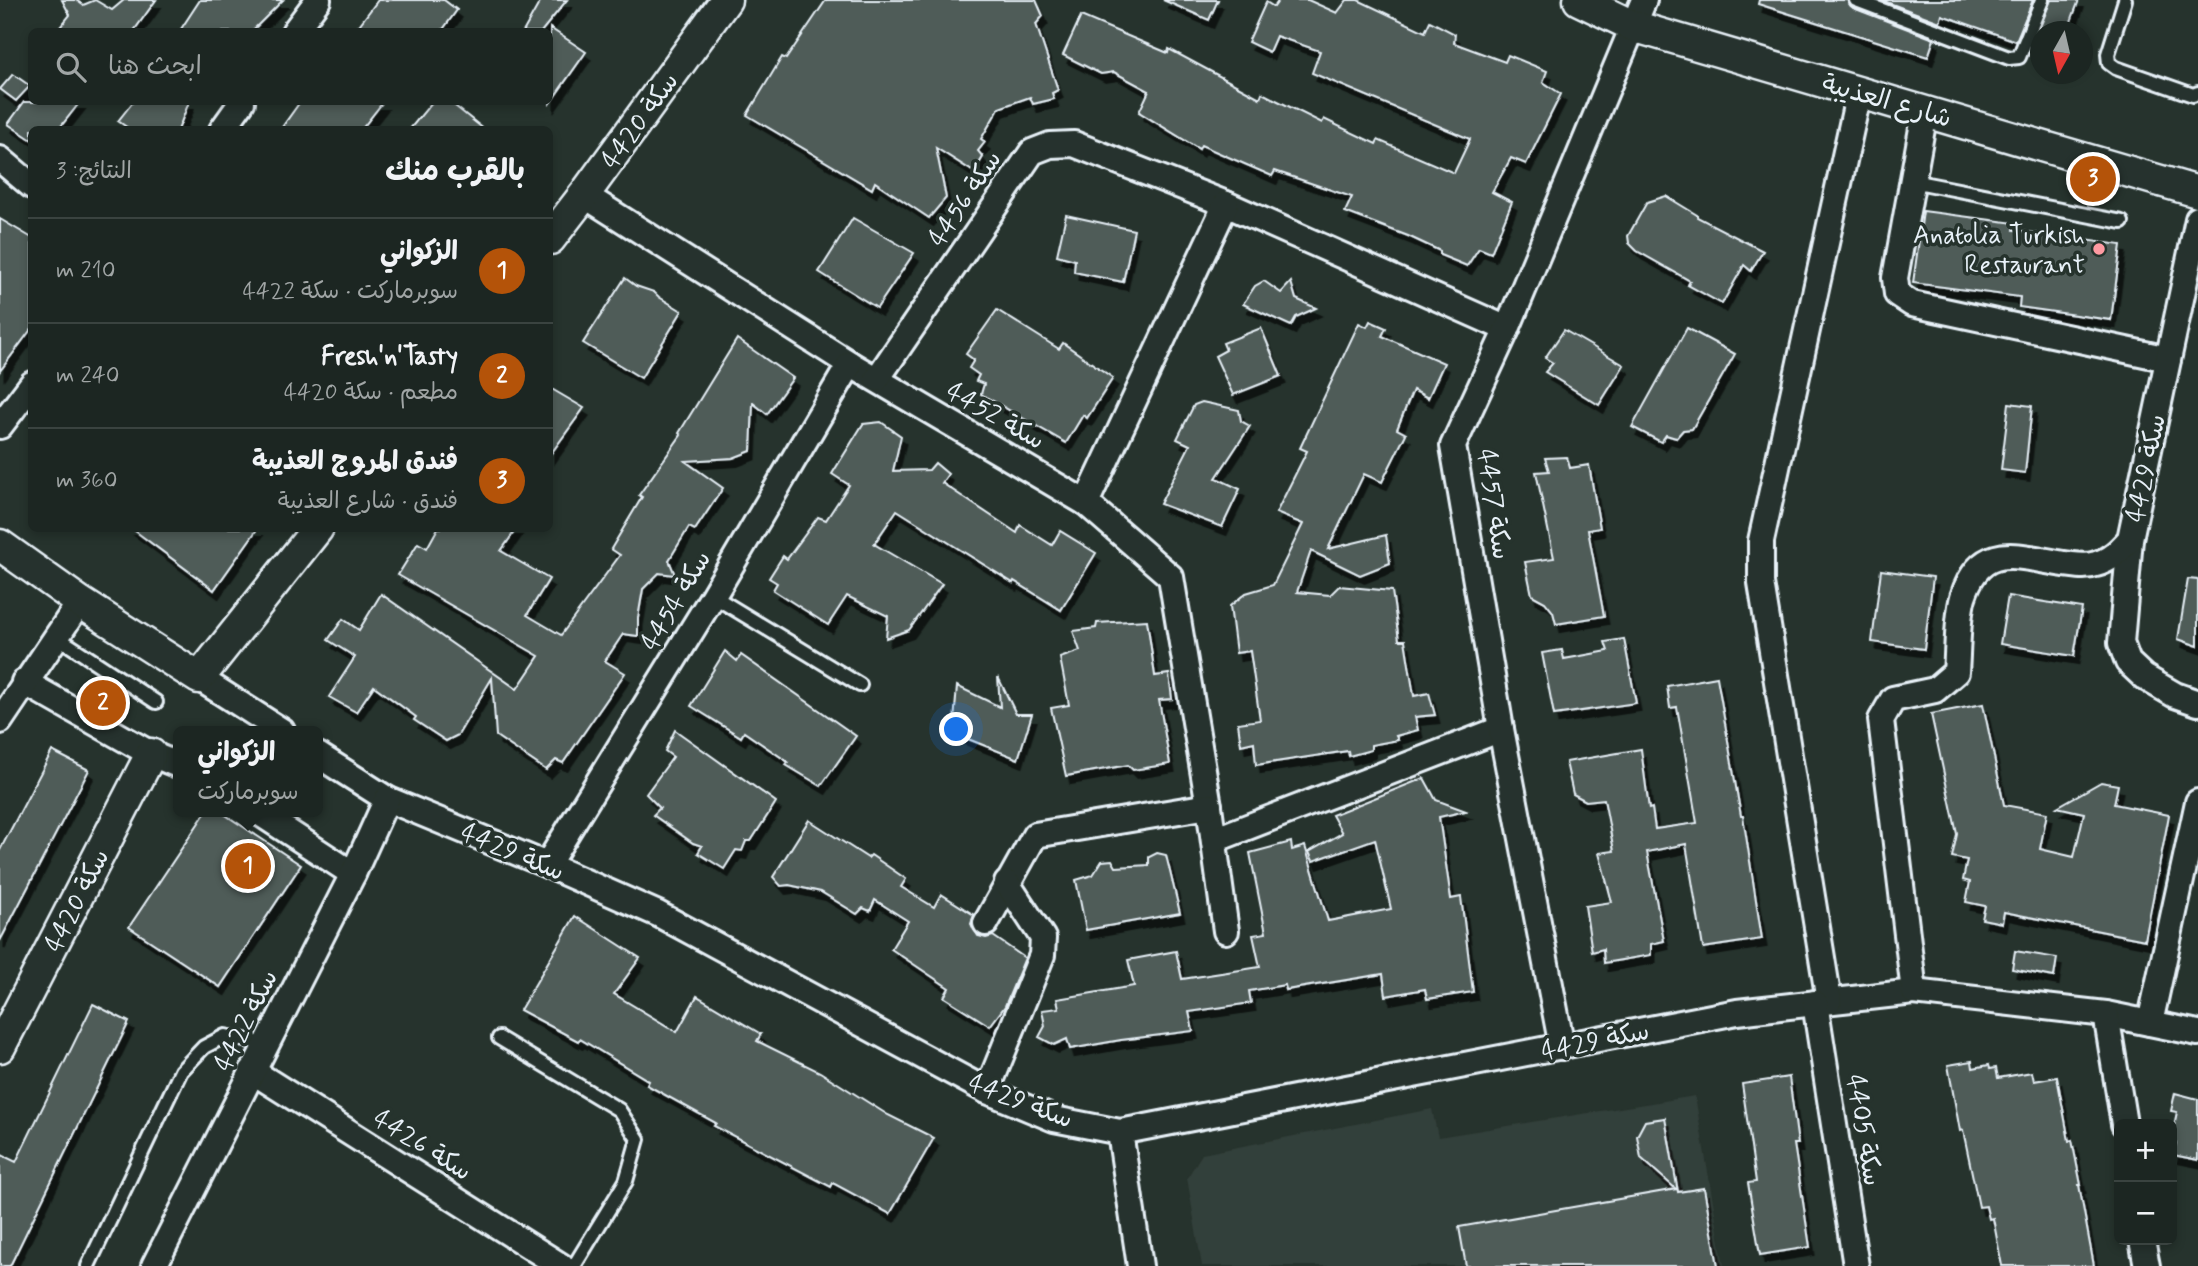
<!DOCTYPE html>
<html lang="ar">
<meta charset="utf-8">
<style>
:root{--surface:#1c2622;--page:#252e2a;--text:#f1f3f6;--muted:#a0a5a5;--line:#3a4340;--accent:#b45309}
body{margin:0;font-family:Mynerve,"Playpen Sans Arabic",sans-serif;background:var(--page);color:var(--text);direction:rtl}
.controls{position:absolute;right:21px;bottom:21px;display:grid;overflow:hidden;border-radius:10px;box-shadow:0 4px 10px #0003}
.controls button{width:63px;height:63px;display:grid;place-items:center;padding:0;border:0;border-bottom:2px solid var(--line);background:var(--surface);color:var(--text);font:35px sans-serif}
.compass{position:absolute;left:2030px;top:21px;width:63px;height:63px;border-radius:50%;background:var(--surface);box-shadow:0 4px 10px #0003;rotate:188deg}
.you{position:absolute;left:957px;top:730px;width:24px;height:24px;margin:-18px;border:5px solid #fff;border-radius:50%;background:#1a73e8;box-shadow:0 0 0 10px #1a73e833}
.badge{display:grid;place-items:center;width:46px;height:46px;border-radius:50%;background:var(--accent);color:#fff;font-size:23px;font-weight:700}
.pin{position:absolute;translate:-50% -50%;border:4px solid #fff;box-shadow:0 2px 7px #0006}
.popup{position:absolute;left:173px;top:726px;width:150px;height:91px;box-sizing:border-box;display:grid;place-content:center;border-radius:10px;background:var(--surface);filter:drop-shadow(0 2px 5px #0005);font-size:23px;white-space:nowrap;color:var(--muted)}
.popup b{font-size:26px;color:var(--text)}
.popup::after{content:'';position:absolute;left:50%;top:100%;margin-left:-14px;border:14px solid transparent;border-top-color:var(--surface)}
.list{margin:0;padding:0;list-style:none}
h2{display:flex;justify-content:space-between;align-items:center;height:91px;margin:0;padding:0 28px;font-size:30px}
h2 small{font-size:23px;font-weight:400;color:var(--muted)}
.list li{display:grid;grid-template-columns:46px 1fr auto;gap:21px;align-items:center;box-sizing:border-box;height:105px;padding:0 28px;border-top:2px solid var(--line)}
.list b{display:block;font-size:26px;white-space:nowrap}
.list p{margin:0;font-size:23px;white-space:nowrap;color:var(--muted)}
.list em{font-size:23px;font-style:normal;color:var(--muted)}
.icon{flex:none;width:38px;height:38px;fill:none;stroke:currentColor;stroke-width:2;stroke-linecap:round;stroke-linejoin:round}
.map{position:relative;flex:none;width:2198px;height:1266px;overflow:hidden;direction:ltr}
.search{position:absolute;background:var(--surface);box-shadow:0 4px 10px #0003;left:28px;top:28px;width:525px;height:77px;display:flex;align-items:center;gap:18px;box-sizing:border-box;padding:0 24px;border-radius:10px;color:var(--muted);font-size:26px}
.panel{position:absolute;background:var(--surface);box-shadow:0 4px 10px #0003;left:28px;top:126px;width:525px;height:406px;border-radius:10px;direction:rtl}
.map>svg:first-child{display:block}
.built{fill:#333f3a}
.building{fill:#505c59;stroke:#e8f1f8;stroke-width:2;filter:url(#shadow)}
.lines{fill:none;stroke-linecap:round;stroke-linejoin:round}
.service-casing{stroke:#e8f1f8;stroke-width:18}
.minor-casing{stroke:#e8f1f8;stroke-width:30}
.tertiary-casing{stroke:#e8f1f8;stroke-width:35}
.service{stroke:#26332d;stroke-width:12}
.minor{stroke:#26332d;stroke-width:24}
.tertiary{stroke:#26332d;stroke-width:30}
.poi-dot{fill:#ff9aa2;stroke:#26332d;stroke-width:2.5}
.labels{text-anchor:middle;stroke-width:7;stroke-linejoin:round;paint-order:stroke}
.street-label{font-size:26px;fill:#e8f1f8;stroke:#26332d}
.poi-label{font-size:26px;fill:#e8f1f8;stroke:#26332d;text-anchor:end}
</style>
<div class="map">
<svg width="2198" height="1266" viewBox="0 0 2198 1266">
<defs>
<filter id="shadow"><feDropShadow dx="4.5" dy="8" stdDeviation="0" flood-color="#0009"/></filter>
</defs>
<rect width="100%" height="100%" fill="#26332d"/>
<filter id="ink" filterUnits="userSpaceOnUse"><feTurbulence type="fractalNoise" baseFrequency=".0143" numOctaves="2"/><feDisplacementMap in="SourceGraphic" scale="14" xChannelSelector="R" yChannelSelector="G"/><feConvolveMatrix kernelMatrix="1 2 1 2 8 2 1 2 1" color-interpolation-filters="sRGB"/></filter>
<g filter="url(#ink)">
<polygon class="built" points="1695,1096 1724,1266 1202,1266 1187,1178 1202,1154 1432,1109 1438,1137"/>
<g class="building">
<polygon points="62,0 76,0 83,5 95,0 112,10 124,0 156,0 133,32 56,32 70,15"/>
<polygon points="200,0 283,0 251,32 179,32"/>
<polygon points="378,0 444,0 457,10 441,32 354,32"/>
<polygon points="541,0 567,0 541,32 523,32"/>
<polygon points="826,0 1036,0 1043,16 1036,24 1058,90 1052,93 1054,99 1033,104 1030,97 999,108 981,139 985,142 978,151 983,157 974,172 936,148 946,198 929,218 875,182 872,189 747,115 782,57 786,59"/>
<polygon points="1163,0 1218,0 1209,20"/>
<polygon points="1279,0 1308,0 1337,13 1347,0 1358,0 1425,32 1430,21 1455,34 1454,43 1505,62 1508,55 1547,71 1543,82 1561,94 1526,164 1511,158 1492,192 1512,202 1491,253 1479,248 1467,266 1440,255 1440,251 1408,236 1345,212 1352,197 1275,171 1272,176 1201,145 1199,149 1139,112 1149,91 1114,72 1101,74 1063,55 1081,16 1168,53 1169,49 1260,98 1262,93 1322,123 1324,119 1376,144 1378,140 1454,173 1470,139 1312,73 1320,51 1276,36 1269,52 1248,42 1266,2 1274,7"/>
<polygon points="1759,0 1847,0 1853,8 1934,39 1928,57 1758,4"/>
<polygon points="1881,0 2033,0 2016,41 1942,15 1940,22"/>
<polygon points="2051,0 2079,0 2067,32 2040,32 2040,50 2032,47"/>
<polygon points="550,28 586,52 550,103"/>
<polygon points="13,74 30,86 16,101 0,89"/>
<polygon points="24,102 80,102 58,130 32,130 32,140 8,124"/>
<polygon points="133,102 189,102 178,130 131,130 118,121"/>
<polygon points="300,102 383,102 361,130 280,130"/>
<polygon points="432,102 450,102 485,130 409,130"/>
<polygon points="1666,196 1697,215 1697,217 1763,251 1751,271 1744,265 1722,304 1688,285 1690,281 1637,251 1629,243 1628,236 1647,202"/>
<polygon points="1923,211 2015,223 2014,230 2121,245 2111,320 2019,307 2020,297 1913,283"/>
<polygon points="1066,215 1134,230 1123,282 1074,272 1075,260 1057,255"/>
<polygon points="853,218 914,253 877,308 819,272"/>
<polygon points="0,219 32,238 32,328 0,371"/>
<polygon points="625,278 636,286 654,292 659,297 682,311 641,378 583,343"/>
<polygon points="1264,281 1281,293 1291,282 1296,299 1316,308 1296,317 1291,326 1243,304 1255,286"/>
<polygon points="997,310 1059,349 1063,343 1113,378 1087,418 1083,415 1066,443 981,394 984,384 976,381 979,375 969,368 974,360 966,354"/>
<polygon points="1370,321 1386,328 1382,336 1444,363 1428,398 1413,390 1397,429 1406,434 1382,482 1364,474 1328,549 1386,535 1390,563 1360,575 1311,551 1297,592 1330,595 1339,586 1392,591 1399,640 1405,640 1414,696 1429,693 1435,715 1415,717 1418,730 1396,736 1398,740 1371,745 1371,750 1349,756 1348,751 1256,765 1254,742 1241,745 1238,723 1260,720 1250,651 1236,653 1230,606 1246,593 1273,585 1303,524 1276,513 1307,451 1300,448 1359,323 1367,327"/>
<polygon points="1261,328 1281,376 1233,395 1215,356 1226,350 1223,343"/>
<polygon points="1687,328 1735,354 1692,429 1683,430 1676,438 1666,435 1661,442 1632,427"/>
<polygon points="1564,330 1624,365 1599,405 1545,372 1553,363 1545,358"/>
<polygon points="737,339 793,378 767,414 753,403 751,451 733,458 685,461 723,488 695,530 689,527 669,560 675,575 659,573 643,589 638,618 638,636 623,634 605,661 625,673 563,763 556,760 546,770 496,736 492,678 458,735 446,741 414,720 416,717 374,686 356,712 329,697 355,657 328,640 343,619 359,630 381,594 517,689 539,656 398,575 418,543 427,548 438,528 517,528 501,551 549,579 527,615 561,635 620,555 611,549 642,497 639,495 681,435 679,433"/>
<polygon points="550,388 584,408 550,455"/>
<polygon points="1202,402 1239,410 1241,421 1250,426 1216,478 1240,489 1222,527 1160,504 1190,445 1177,439 1194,405"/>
<polygon points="2009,403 2032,406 2025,473 2001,470"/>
<polygon points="881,422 901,436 893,471 929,470 935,463 948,474 942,483 1017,533 1020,525 1052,545 1060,531 1096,553 1061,610 1014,581 1013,583 897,510 874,544 942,584 909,630 886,638 888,616 847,596 828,625 773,590 777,583 769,578 783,556 787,559 818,517 826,520 849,485 832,474 863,424"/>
<polygon points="1567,457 1570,468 1589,465 1600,528 1588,530 1604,616 1556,624 1553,612 1545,602 1532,595 1525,562 1554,558 1536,472 1549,471 1545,458"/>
<polygon points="131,528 258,528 214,590"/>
<polygon points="1881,570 1933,577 1924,649 1872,642"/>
<polygon points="2188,579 2198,580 2198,646 2178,639"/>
<polygon points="2008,596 2082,608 2074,656 2000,644"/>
<polygon points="1147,620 1155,676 1169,674 1172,699 1159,700 1170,764 1133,770 1128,765 1066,776 1051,708 1069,705 1060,658 1080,651 1073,631 1096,628 1097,623"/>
<polygon points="1624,639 1636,703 1554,715 1542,653 1562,650 1564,659 1608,651 1605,642"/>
<polygon points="725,651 737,661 741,655 856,736 821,786 786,765 788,762 744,732 741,737 691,706"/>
<polygon points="998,677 1016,714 1032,714 1018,759 953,733 957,686 1000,707"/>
<polygon points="1717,677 1741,816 1743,816 1762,939 1703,948 1686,844 1647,852 1664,941 1651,944 1651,955 1604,963 1603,949 1592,952 1585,906 1612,902 1599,853 1614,851 1604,799 1586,801 1573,794 1566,762 1641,749 1649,809 1652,808 1655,829 1697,823 1677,707 1670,708 1667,686"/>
<polygon points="1983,704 2004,805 2047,813 2040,849 2074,857 2084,813 2057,807 2101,782 2118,785 2114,804 2169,815 2145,940 2004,912 2002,923 1982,919 1985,906 1966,902 1970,882 1963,880 1967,860 1952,857 1957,834 1931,714"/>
<polygon points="675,730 776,802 751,841 746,841 742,851 736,850 724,869 698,853 702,846 693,843 653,815 660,808 646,794 673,757 665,751"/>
<polygon points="52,751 89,770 0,941 0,850"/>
<polygon points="1424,778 1436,800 1466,811 1439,817 1451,899 1461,897 1473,992 1427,999 1425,989 1386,996 1383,974 1286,990 1285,985 1249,991 1251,1003 1189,1012 1193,1031 1121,1040 1070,1049 1067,1039 1054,1045 1039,1037 1045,1026 1042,1010 1059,1008 1057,999 1134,986 1128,960 1176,951 1182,979 1260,967 1253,935 1266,933 1250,853 1291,842 1292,850 1305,846 1328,921 1391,909 1375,839 1313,861 1309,852 1342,833 1332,815"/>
<polygon points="206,812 221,812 301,865 220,987 129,927"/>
<polygon points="809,820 868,858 871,855 906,879 901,887 934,907 941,894 974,915 971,924 978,936 986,938 993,936 1025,958 1005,1006 990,1026 944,997 949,988 891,949 908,921 875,900 870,911 863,908 857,914 821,892 789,885 781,886 773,877"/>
<polygon points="1157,853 1166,855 1180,913 1086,930 1076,880 1093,875 1102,861 1112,860 1116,867 1149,865 1149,857"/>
<polygon points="575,916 640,958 614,994 677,1032 697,996 761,1034 757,1041 820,1072 888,1115 934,1138 890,1214 833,1183 831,1187 714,1126 716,1123 647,1085 649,1081 580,1039 578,1041 520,1010"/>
<polygon points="2015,951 2057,958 2054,977 2012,969"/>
<polygon points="93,1004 129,1022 10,1266 0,1266 0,1154 16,1162"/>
<polygon points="1972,1061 1973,1068 1989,1065 1990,1069 1996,1068 1998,1078 2032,1072 2034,1081 2057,1077 2069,1141 2072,1140 2081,1185 2079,1185 2094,1266 2002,1266 1993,1218 1989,1219 1986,1206 1979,1207 1963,1130 1960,1131 1948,1065"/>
<polygon points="1789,1077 1798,1144 1794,1144 1810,1247 1760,1255 1748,1183 1756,1182 1742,1084"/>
<polygon points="2175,1093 2198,1099 2198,1160 2173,1155 2176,1143 2172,1142 2172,1135 2177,1112 2171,1111"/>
<polygon points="1665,1118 1678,1192 1704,1188 1718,1266 1466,1266 1459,1227 1676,1189 1641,1158 1637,1136 1645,1121"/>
</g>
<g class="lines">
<g class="service-casing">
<g id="service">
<polyline points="1856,0 2009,58 2019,57 2042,0"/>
<polyline points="2125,0 2108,54 2109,63 2116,68 2193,95 2198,93"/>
<polyline points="1912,181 2122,222"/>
<polyline points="713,596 860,685"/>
<polyline points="57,637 156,702"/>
<polyline points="499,1038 619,1110 638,1139 626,1181 574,1266"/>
<polyline points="88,1266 181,1071 204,1047 225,1036 266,1044"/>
</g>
</g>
<g class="minor-casing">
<g id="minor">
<polyline points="294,32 318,0"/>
<polyline points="1925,112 1895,278 1897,294 1912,304 2168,359"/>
<polyline points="222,130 242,102"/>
<polyline points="0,159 32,186"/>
<polyline points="584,195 850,364 1086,503 1171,577 1209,806 1226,931"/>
<polyline points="877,379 1032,152 1050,145 1074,144 1226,204 1507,329"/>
<polyline points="0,426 32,384"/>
<polyline points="1086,503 1226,204"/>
<polyline points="2130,539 2121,643 2128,662 2144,677 2175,695 2198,703"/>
<polyline points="199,678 282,731"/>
<polyline points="24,682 151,754 178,765"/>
<polyline points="0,721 80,602"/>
<polyline points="318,755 387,799 547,865 658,914 987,1091 1054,1119 1120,1132 1737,1012 1914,992 2106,1014 2198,1033"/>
<polyline points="258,812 353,874"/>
<polyline points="1214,840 1501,729"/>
<polyline points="547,865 713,596 850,364"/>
<polyline points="986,923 1035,835 1209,806"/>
<path d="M 1914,992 L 1881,720 L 1893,699 L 1935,690 L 1956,672 C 1958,649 1957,618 1963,597 C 1981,540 2018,557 2064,564 C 2075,565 2085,568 2096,564 C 2111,560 2120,550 2130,539 L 2198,219"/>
<polyline points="1829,1001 1761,583 1761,541 1859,92"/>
<polyline points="1815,1003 1856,1266"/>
<polyline points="2106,1014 2124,1124"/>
<polyline points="2150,1023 2198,802"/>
<polyline points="1562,1047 1501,729 1453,446 1507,329 1644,0"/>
<polyline points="252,1071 561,1266"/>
<polyline points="987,1091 1042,955 1043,938 1007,883"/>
<polyline points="1120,1132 1140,1266"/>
<polyline points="2142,1240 2147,1266"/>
<polyline points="154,1266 353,874 387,799"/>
</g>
</g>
<g class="tertiary-casing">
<g id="tertiary">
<polyline points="1579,0 1633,26 2198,192"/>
<polyline points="550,239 584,195 726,0"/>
<polyline points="0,545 80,602 199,678 318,528"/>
<polyline points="0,1047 151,754"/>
</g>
</g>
<use href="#service" class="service"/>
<use href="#minor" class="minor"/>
<use href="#tertiary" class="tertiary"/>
</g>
</g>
<circle class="poi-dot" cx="2099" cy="249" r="7"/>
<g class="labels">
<g class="street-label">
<text transform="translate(1887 100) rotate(16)" y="9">شارع العذيبة</text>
<text transform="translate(639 120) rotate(-54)" y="9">سكة 4420</text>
<text transform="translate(964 198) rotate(-56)" y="9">سكة 4456</text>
<text transform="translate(996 415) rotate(30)" y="9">سكة 4452</text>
<text transform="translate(2145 468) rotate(-78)" y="9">سكة 4429</text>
<text transform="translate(1495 504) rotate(82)" y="9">سكة 4457</text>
<text transform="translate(675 600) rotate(-59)" y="9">سكة 4454</text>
<text transform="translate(513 851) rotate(23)" y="9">سكة 4429</text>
<text transform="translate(76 900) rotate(-63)" y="9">سكة 4420</text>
<text transform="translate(245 1020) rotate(-63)" y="9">سكة 4422</text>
<text transform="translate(1595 1040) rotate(-11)" y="9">سكة 4429</text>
<text transform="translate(1021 1100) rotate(21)" y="9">سكة 4429</text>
<text transform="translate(1865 1130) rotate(81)" y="9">سكة 4405</text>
<text transform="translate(423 1144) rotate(32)" y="9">سكة 4426</text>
</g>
<g class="poi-label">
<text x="2085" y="243">Anatolia Turkish<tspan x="2085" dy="30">Restaurant</tspan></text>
</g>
</g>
</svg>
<div class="controls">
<button>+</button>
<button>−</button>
</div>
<svg class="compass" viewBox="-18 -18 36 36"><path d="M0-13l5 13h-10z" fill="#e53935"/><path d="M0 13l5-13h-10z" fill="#a0a5a5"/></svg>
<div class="you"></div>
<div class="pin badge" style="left:248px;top:866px">1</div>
<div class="popup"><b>الزكواني</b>سوبرماركت</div>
<div class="pin badge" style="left:103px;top:703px">2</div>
<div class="pin badge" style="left:2093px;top:179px">3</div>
<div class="search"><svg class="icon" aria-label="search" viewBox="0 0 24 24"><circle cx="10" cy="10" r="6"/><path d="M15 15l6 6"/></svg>ابحث هنا</div>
<section class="panel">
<h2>بالقرب منك<small>النتائج: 3</small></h2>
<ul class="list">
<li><span class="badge">1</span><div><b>الزكواني</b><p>سوبرماركت · سكة 4422</p></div><em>210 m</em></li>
<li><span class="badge">2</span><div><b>Fresh'n'Tasty</b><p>مطعم · سكة 4420</p></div><em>240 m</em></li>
<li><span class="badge">3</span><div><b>فندق المروج العذيبة</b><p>فندق · شارع العذيبة</p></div><em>360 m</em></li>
</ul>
</section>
</div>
